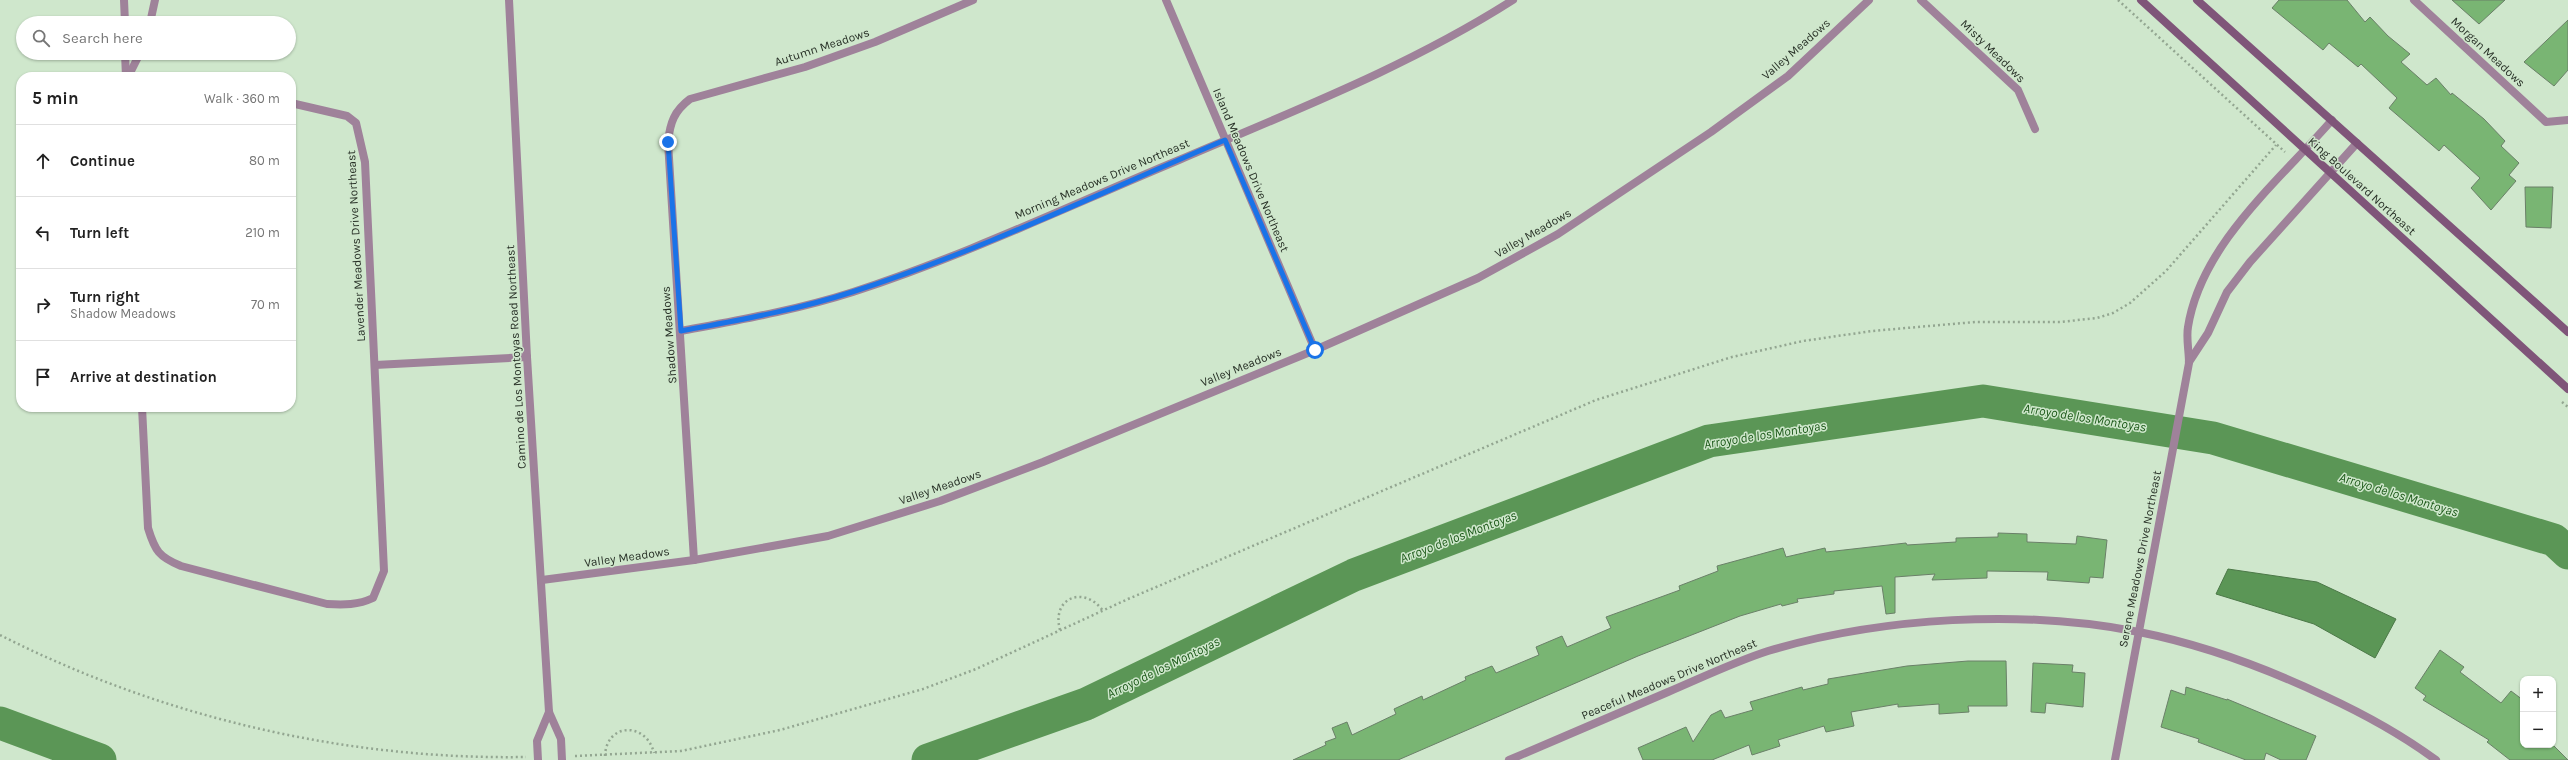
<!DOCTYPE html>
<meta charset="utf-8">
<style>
:root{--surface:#fff;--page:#f2f2f2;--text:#222;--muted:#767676;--line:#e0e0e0}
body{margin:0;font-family:Karla,sans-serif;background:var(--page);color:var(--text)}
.controls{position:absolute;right:12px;bottom:12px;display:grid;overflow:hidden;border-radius:8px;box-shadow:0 1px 3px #0004}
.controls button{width:36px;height:36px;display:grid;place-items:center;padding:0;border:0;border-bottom:1px solid var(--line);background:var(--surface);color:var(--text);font:20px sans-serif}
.stop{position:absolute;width:12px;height:12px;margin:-9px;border:3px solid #1a73e8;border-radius:50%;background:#fff}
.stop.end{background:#1a73e8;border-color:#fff;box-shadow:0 1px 4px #0008}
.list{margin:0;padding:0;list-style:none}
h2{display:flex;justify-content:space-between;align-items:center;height:52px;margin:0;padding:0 16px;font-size:17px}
h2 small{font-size:13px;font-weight:400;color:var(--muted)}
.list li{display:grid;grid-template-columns:26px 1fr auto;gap:12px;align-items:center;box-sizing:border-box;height:72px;padding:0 16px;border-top:1px solid var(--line)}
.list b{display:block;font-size:15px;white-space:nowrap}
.list p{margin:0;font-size:13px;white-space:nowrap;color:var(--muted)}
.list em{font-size:13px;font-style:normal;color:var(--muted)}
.icon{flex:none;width:22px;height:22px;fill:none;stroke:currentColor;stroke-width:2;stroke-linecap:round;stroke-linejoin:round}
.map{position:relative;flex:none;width:2568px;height:760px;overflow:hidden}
.search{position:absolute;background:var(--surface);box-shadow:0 1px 3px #0004;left:16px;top:16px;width:280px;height:44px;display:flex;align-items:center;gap:10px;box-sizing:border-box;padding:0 14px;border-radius:22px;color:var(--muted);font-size:15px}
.panel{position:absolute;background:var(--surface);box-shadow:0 1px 3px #0004;left:16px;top:72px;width:280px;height:340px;border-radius:16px}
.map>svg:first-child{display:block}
.water{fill:#5b9656;stroke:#4c7848}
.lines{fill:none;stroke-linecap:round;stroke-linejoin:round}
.river{stroke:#5b9656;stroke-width:33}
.building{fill:#79b573;stroke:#6a8068}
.path{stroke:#93a691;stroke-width:2.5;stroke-dasharray:2 3;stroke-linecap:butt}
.street{stroke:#9f829a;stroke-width:8}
.secondary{stroke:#7f5579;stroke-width:8}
.route{stroke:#1a73e8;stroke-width:5}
.labels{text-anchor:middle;stroke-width:3;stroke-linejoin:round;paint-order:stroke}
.street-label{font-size:12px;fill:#283127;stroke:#cfe7cc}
.water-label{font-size:13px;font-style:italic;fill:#1b5818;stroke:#cfe7cc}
</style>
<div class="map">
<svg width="2568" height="760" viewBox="0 0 2568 760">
<rect width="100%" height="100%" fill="#cfe7cc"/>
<polygon class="water" points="2228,569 2317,582 2396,619 2375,658 2314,624 2216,594"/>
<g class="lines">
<g class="river">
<polyline points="0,723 100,760"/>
<polyline points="928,760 1086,704 1354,575 1709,441 1983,401 2213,438 2554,540 2568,553"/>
</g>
</g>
<g class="building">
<polygon points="2279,0 2347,0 2365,22 2370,17 2388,36 2410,54 2401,62 2427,85 2436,78 2451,95 2452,93 2484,119 2505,141 2501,146 2519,163 2509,175 2516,181 2491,210 2471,188 2480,178 2444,145 2439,151 2389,108 2397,98 2361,64 2358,67 2329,43 2323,50 2272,8"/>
<polygon points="2452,0 2505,0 2479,24"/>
<polygon points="2568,20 2568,70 2554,86 2524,62"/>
<polygon points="2525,187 2553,187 2551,228 2526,227"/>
<polygon points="1998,533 2027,534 2027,542 2076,544 2077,536 2107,540 2103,578 2090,577 2089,583 2047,580 2048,572 1987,571 1987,578 1932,580 1935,574 1895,577 1895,613 1886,614 1882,586 1834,591 1834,594 1797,599 1798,602 1782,606 1781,604 1740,616 1638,656 1398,760 1293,760 1326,745 1325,742 1336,738 1332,728 1347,722 1352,735 1396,714 1394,709 1422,696 1423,700 1466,680 1465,677 1492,666 1496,673 1539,655 1536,647 1562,636 1567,647 1611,628 1606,617 1680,590 1679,586 1718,571 1717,566 1783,548 1786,557 1825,548 1826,552 1906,543 1907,545 1956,542 1956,538 1998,537"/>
<polygon points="2440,650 2464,667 2460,672 2501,703 2511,691 2523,700 2523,745 2553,745 2568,760 2510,760 2487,742 2489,740 2423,700 2426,696 2415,688"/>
<polygon points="1968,661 2006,661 2007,706 1968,706 1969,712 1939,714 1939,704 1898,707 1898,704 1851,712 1854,726 1826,732 1824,726 1778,740 1780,746 1752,755 1749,745 1712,760 1643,760 1638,748 1686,727 1693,742 1711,715 1721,710 1725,718 1753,710 1750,702 1802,687 1803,690 1828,684 1828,679 1907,666"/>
<polygon points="2033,663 2073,665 2072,672 2085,673 2083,707 2046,703 2045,713 2031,712"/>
<polygon points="2186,687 2227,700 2227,699 2316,736 2306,760 2281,760 2266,753 2264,760 2246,760 2198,742 2199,739 2161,727 2171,690 2185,695"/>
</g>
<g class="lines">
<g class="path">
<polyline points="2118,0 2285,152"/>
<polyline points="2562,402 2568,407"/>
<path d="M 1060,630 C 1051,597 1085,585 1103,611"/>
<path d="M 0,635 C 162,717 344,760 526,757"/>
<polyline points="575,756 681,751 780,730 923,689 976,669 1128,599 1596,400 1732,357 1803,341 1872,331 1975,322 2060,322 2097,318 2113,313 2130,303 2166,271 2276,145"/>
<path d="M 605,756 C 606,723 646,721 654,753"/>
</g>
<g class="street">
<polyline points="124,0 125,23"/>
<polyline points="509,0 527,357 549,712 561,739 562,760"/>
<polyline points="1166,0 1315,350"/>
<polyline points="1921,0 2018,90 2035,129"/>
<polyline points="2414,0 2546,122 2568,120"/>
<polyline points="150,23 155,0"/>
<polyline points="125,53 126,77"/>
<polyline points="128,77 140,53"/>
<path d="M 681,331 C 739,320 797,310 853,292 C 964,256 1071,205 1179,160 C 1293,111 1408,67 1513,0"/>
<polyline points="2189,362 2208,333 2227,292 2250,262 2357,143"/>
<polyline points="375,365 527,357"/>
<path d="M 142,407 L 148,528 C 155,551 159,557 181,566 L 327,604 C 344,605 358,605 373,598 L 384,571 L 365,162 L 356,123 L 347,116 L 291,103"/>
<path d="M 694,560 L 668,142 C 670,123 674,111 690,99 L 805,67 L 875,42 L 973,0"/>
<polyline points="542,580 694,560 828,536 940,501 1043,462 1315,350 1478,278 1558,234 1711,132 1788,76 1869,0"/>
<polyline points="538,760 537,741 549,712"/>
<path d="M 1509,760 C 1562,737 1615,715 1668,692 C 1701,678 1734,662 1768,651 C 1882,617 2022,609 2139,632 C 2204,645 2266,668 2325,696 C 2364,714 2402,735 2436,760"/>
<path d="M 2115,760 L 2189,363 C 2189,351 2186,338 2188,327 C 2201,244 2280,180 2332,120"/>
</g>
<g class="secondary">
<polyline points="2141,0 2568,389"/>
<polyline points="2197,0 2568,332"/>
</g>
</g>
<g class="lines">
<path class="route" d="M 668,142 L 681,331 C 739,320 797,310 852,292 C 980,251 1102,192 1225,140 L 1315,350"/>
</g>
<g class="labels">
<g class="street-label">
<text transform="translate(822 47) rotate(-18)" y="4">Autumn Meadows</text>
<text transform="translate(1796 49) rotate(-41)" y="4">Valley Meadows</text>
<text transform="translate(1993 51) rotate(44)" y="4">Misty Meadows</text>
<text transform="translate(2488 52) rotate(43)" y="4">Morgan Meadows</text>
<text transform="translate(1251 170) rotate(67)" y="4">Island Meadows Drive Northeast</text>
<text transform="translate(1102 179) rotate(-23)" y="4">Morning Meadows Drive Northeast</text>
<text transform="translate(2362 186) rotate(42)" y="4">King Boulevard Northeast</text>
<text transform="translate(1533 233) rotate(-30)" y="4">Valley Meadows</text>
<text transform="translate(356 246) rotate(-93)" y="4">Lavender Meadows Drive Northeast</text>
<text transform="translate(669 335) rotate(-94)" y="4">Shadow Meadows</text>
<text transform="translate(516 357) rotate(-93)" y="4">Camino de Los Montoyas Road Northeast</text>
<text transform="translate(1241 367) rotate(-22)" y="4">Valley Meadows</text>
<text transform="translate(940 487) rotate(-19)" y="4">Valley Meadows</text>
<text transform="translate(627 557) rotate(-8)" y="4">Valley Meadows</text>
<text transform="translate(2140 559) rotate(-79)" y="4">Serene Meadows Drive Northeast</text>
<text transform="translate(1669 679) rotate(-23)" y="4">Peaceful Meadows Drive Northeast</text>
</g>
<g class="water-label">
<text transform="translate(2085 417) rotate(9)" y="5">Arroyo de los Montoyas</text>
<text transform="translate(1765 434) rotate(-9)" y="5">Arroyo de los Montoyas</text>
<text transform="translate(2399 494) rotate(17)" y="5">Arroyo de los Montoyas</text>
<text transform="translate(1458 536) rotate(-21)" y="5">Arroyo de los Montoyas</text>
<text transform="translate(1163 667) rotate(-26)" y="5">Arroyo de los Montoyas</text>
</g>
</g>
</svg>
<div class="controls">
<button>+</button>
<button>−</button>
</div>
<div class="stop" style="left:1315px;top:350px"></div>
<div class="stop end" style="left:668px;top:142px"></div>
<div class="search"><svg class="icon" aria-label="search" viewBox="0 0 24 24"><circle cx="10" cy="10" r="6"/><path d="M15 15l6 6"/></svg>Search here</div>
<section class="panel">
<h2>5 min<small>Walk · 360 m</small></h2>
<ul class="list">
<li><svg class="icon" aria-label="ahead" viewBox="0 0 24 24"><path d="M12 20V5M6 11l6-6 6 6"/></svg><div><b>Continue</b></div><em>80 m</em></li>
<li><svg class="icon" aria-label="left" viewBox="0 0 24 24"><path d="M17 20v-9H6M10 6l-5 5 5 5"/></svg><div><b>Turn left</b></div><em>210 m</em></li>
<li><svg class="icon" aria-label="right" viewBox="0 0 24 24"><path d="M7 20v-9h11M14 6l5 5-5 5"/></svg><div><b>Turn right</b><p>Shadow Meadows</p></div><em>70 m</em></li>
<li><svg class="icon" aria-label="arrive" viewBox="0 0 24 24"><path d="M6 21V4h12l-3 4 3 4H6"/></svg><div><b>Arrive at destination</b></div></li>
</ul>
</section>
</div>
